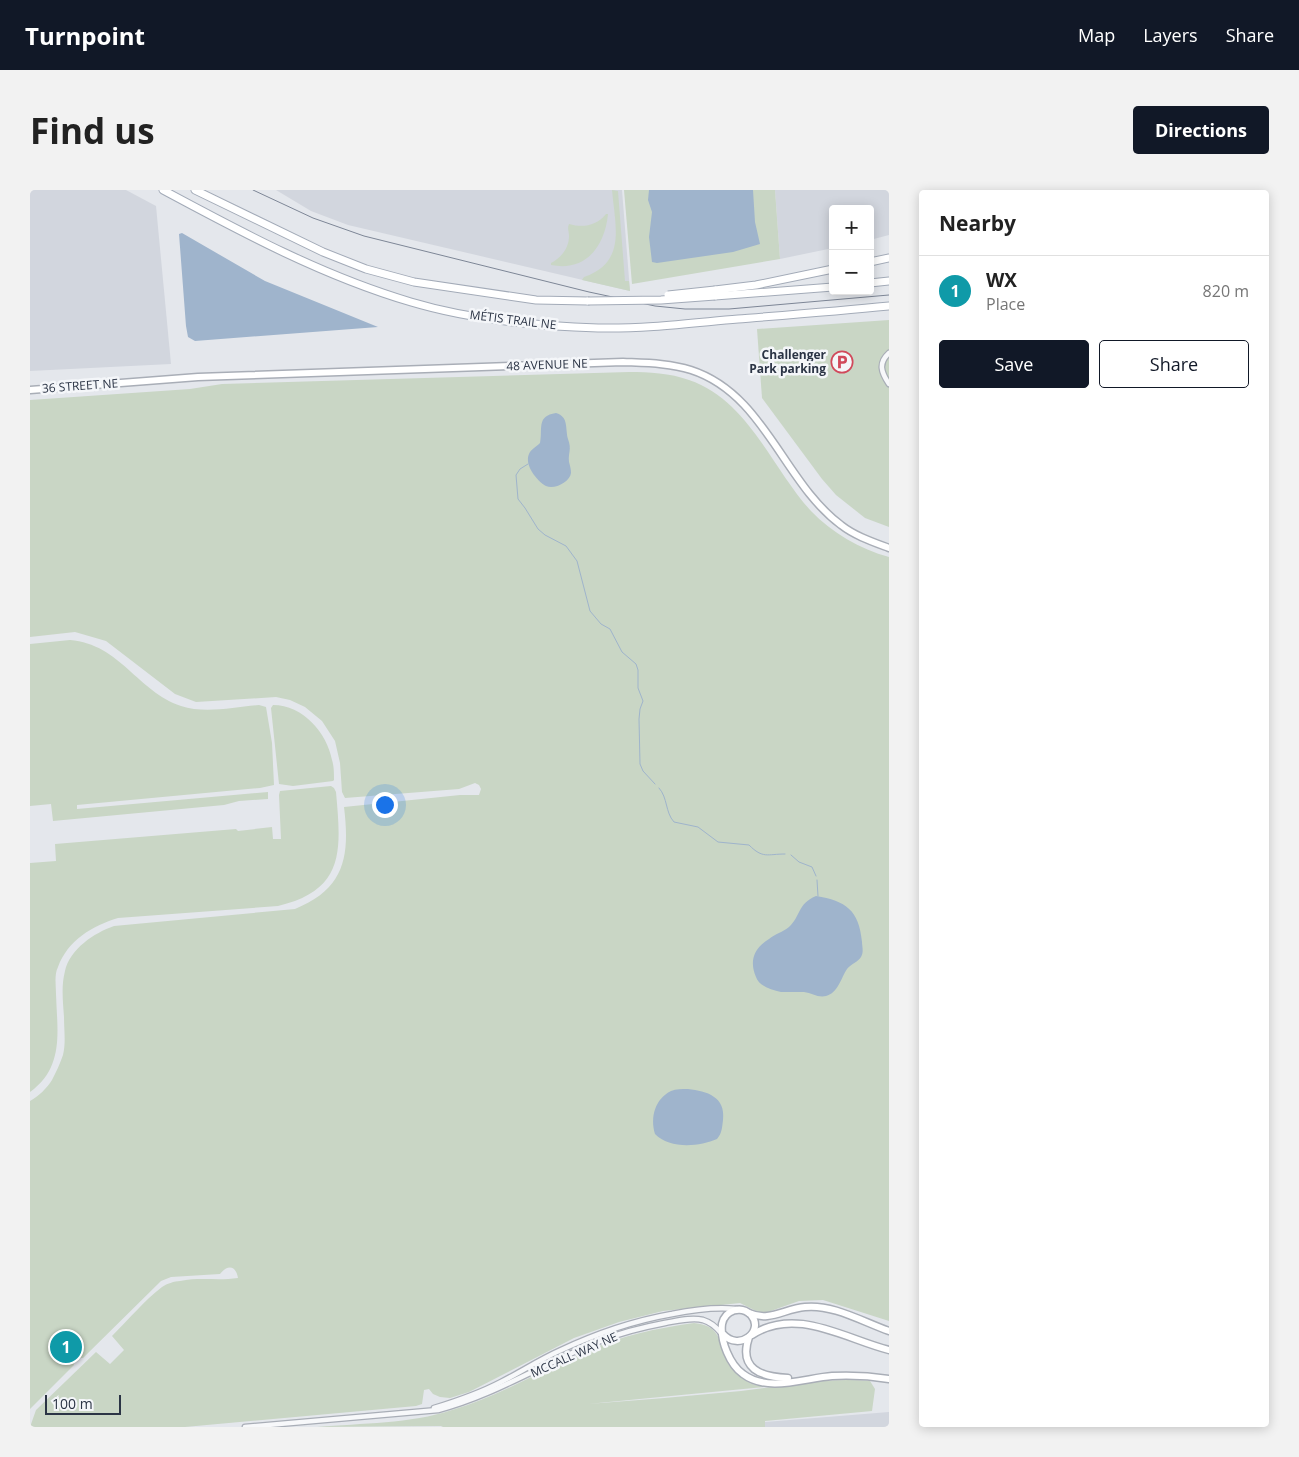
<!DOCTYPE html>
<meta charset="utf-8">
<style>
:root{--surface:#fff;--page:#f2f2f2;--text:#222;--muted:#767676;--line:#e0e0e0;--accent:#111827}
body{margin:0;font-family:"Open Sans",sans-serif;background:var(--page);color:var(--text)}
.controls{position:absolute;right:15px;top:15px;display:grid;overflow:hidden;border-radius:5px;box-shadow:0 2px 12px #0003}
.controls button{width:45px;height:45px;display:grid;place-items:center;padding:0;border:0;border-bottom:1px solid var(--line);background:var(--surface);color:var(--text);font:25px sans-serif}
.scale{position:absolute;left:15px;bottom:12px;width:76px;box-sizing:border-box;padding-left:5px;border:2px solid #2b3445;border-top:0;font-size:14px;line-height:18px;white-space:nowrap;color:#2b3445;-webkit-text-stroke:4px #f4f6f9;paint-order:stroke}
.you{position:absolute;left:354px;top:614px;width:18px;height:18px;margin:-12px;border:4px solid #fff;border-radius:50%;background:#1a73e8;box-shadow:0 0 0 8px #1a73e833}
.badge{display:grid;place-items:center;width:32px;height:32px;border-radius:50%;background:var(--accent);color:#fff;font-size:16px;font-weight:700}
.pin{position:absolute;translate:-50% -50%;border:2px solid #fff;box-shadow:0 1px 5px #0006}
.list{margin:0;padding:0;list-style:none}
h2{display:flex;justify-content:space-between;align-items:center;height:65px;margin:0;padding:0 20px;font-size:21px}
h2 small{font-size:16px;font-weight:400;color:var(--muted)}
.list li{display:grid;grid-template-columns:32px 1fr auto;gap:15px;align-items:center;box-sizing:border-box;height:70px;padding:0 20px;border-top:1px solid var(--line)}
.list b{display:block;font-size:19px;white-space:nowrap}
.list p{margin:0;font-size:16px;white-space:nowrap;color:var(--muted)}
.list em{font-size:16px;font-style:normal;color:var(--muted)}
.actions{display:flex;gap:10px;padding:15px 20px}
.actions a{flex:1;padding:11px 0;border:1px solid var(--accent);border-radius:5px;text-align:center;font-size:18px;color:var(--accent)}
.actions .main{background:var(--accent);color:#fff}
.map{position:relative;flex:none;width:859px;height:1237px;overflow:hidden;border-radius:5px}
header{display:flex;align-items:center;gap:30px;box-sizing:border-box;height:70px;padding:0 25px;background:var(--accent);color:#fff}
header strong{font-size:24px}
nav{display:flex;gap:28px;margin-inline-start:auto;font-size:18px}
.intro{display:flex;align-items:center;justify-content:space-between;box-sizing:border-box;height:120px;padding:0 30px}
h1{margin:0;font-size:35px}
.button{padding:12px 22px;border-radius:5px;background:var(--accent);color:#fff;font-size:18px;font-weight:700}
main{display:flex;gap:30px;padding:0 30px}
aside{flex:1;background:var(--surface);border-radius:5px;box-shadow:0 2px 12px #0003}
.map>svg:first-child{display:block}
.built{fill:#d2d6de}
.green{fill:#c9d6c5}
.water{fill:#9fb4cc}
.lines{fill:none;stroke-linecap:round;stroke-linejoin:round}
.stream{stroke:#9fb4cc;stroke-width:1}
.street-casing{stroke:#a9aeb7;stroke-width:7}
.secondary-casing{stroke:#a9aeb7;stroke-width:9}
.primary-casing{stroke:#a3abb8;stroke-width:9}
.street{stroke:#f7f8fa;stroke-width:4.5}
.secondary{stroke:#fff;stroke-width:6}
.primary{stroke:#fff;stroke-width:7}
.tram{stroke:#7d8696;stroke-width:1}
.primary-bridge-casing{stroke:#a3abb8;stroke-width:9;stroke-linecap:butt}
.primary-bridge{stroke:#fff;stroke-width:7}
.labels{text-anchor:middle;stroke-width:5;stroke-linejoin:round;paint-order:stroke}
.street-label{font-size:12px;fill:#2b3445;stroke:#f4f6f9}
.poi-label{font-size:12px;font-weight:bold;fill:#2b3445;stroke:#f4f6f9;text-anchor:end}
</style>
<header>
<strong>Turnpoint</strong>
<nav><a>Map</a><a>Layers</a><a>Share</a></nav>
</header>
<div class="intro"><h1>Find us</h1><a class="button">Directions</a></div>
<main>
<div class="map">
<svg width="859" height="1237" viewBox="0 0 859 1237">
<rect width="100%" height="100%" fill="#e4e7ec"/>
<g class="built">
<polygon points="0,0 96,0 126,16 141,174 0,181"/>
<polygon points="246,0 592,0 600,101 318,35 281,21"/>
<polygon points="745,0 859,0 859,45 840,50 840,19 803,19 803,58 750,69"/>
<polygon points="859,1222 859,1237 735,1237 735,1232"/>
</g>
<g class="green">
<path d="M 582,0 L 588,1 L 595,91 L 599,91 L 600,101 L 552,90 L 554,87 C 597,72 585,36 582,0 Z"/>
<polygon points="594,0 745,0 750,69 602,94"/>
<path d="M 576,24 L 578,24 C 575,56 556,82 521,75 L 521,73 C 531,68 539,58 539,46 C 539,41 537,39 539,34 C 553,38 566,36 576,24 Z"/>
<polygon points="859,130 859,337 835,328 806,305 792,289 732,208 727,139"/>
<path d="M 599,182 C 619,182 640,183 659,190 C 719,211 741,277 781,321 C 802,343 830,359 859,367 L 859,1131 L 793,1110 L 769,1111 L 738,1122 L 728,1122 L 710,1113 L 633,1121 L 589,1132 L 544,1148 L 439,1202 L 420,1208 L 410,1207 L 403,1204 L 399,1199 L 394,1200 L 392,1214 L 386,1216 L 155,1237 L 0,1237 L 6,1220 L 66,1162 L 80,1174 L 94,1160 L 82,1146 C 97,1131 116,1109 132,1097 C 136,1094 145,1091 150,1091 C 170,1087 189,1091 208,1088 C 206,1076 198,1074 190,1084 L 141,1087 L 131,1091 L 53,1168 L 49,1168 L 48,1158 L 50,1145 L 35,1144 L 35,1163 L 43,1170 L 44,1175 L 0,1219 L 0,911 C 9,906 17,898 22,890 C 26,882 30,874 33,865 C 36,853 34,840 34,827 C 33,812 31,796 35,781 C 40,759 64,743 84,736 L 265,719 C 315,699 320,666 314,617 L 430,605 L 449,605 L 451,599 L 449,595 L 445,593 L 429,599 L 315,608 L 312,602 L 310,573 L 305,551 L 292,531 L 275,517 L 260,510 L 246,507 L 166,512 L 145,504 L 76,451 L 45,442 L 0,447 L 0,210 L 160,199 L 192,194 Z"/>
<path d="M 40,450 C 90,454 108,502 151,516 C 175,524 205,517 229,515 L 236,517 L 242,553 L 244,595 L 230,598 L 47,615 L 47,619 L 238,602 L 238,609 L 209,611 L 194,615 L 23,631 L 21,614 L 0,616 L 0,454 Z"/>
<path d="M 243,515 C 273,515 297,543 302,570 C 304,576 304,583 304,590 L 303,591 L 263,596 L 249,594 L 241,518 Z"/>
<path d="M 301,596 L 304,598 L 306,602 C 311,659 316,700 248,716 L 88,728 C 62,736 38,750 28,777 C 24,785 26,795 26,804 C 27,840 35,877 0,902 L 0,673 L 26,671 L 25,654 L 206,639 L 208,641 L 242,637 L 243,649 L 251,649 L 249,605 L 250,601 Z"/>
<path d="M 664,1133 C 693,1136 687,1152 698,1173 C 701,1179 706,1183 711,1187 C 717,1192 724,1196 732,1196 C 740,1197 748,1195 755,1195 L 558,1214 C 609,1210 660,1206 711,1201 C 754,1196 797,1187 840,1191 L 845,1199 L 842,1221 L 735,1231 L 735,1237 L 411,1237 L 413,1236 L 287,1237 C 332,1233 380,1234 422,1220 C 469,1206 512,1180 557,1161 C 591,1146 627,1138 664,1133 Z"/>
</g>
<g class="water">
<polygon points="619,0 723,0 725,32 730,54 703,62 627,73 622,72 619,47 622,22 618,10"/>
<polygon points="152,43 235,91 348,137 165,151 158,147 156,136 149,44"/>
<path d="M 526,223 C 539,227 535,238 538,249 C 542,260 538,262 539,272 C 540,276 541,279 541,283 C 540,292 524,300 516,296 C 507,291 494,275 499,264 C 501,259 506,257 510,253 C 513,239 506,226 526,223 Z"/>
<path d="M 786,706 C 816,711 829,720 832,752 C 832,756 834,762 831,767 C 828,772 821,774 817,779 C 811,788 808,803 796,806 C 788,808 782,803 774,802 C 766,802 758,802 751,802 C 741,800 729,796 726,787 C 719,771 724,758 739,749 C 745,744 753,742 759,737 C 771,726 767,714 786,706 Z"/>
<path d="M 658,899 C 677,901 696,907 693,930 C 692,938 692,943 687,949 C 669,957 639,959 625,944 C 620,927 625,909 641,901 C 646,899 652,899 658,899 Z"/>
</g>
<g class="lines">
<g class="stream">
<polyline points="498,274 490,279 486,285 488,309 495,318 508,339 515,345 536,356 547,371 560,421 571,434 580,439 592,462 606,474 608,480 608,498 613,511 610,519 609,529 610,574 613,581 625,594"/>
<path d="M 629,598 C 638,608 635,622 644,632 L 668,637 L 688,652 L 719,655 C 733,669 737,664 755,664"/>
<polyline points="761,665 769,672 782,677 786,686"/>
<polyline points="787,690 788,706"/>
</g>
<g class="street-casing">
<g id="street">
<path d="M 859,163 C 848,173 851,182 859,194"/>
<path d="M 404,1218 C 427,1211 450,1203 471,1192 C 491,1182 509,1170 529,1161 C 565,1144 602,1131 642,1124 C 662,1120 685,1117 706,1119"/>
<path d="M 215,1237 L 408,1220 C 466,1205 517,1171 573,1150 C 593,1142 614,1137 635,1133 C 647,1131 661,1127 673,1130 C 680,1132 686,1137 691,1143"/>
</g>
</g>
<g class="secondary-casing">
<g id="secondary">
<path d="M 0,200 L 168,187 L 593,172 C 616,173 639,173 661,180 C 735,204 753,292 811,335 C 825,346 843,352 859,358"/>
<path d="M 719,1123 C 739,1132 754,1119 775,1117 C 803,1114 833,1132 859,1141"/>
<path d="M 693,1144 C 709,1162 735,1141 721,1125 C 711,1115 695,1120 692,1134 C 690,1151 700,1175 713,1184 C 738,1203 775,1188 802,1186 C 821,1185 840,1186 859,1189"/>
<path d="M 722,1145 C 766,1116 815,1149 859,1160"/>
<path d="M 719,1147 C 708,1179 731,1187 758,1188"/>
</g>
</g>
<g class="primary-casing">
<g id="primary">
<path d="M 133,0 C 213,43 293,86 381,112 C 441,130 506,136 568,138 C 615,139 662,133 708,129 C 758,125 809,121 859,116"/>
<polyline points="165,0 293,62 336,79 384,92 506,110 558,111"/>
<polyline points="840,72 859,68"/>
<polyline points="840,93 859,91"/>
<polyline points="685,100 726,95 803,79"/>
<polyline points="685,106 803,97"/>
</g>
</g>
<use href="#street" class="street"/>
<use href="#secondary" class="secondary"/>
<use href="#primary" class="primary"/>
<polyline class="tram" points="223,0 283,28 334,46 559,102 625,116 655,119 699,119 859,105"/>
<g class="primary-bridge-casing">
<g id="primary-bridge">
<polyline points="638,105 685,100"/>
<polyline points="558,111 631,110 685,106"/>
</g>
</g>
<use href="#primary-bridge" class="primary-bridge"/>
</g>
<defs>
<g id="parking-ring" transform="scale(1.125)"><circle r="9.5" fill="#f4f6f9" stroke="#d1495b" stroke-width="1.5"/><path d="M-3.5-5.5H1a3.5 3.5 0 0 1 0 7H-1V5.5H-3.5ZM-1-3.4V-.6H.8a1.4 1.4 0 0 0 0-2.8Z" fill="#d1495b"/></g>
</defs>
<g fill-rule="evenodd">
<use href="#parking-ring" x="812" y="172"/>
</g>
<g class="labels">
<g class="street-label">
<text transform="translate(483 130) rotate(7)" y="4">MÉTIS TRAIL NE</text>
<text transform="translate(517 175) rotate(-2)" y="4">48 AVENUE NE</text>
<text transform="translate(50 196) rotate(-4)" y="4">36 STREET NE</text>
<text transform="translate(544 1165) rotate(-24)" y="4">MCCALL WAY NE</text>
</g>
<g class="poi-label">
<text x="796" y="169">Challenger<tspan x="796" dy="14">Park parking</tspan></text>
</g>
</g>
</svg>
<div class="controls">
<button>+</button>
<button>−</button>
</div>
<div class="scale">100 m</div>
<div class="you"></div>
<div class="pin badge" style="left:36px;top:1157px;background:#0f9aa8">1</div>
</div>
<aside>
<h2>Nearby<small></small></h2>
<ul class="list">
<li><span class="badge" style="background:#0f9aa8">1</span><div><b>WX</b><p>Place</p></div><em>820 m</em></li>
</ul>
<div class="actions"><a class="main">Save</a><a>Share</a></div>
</aside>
</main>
